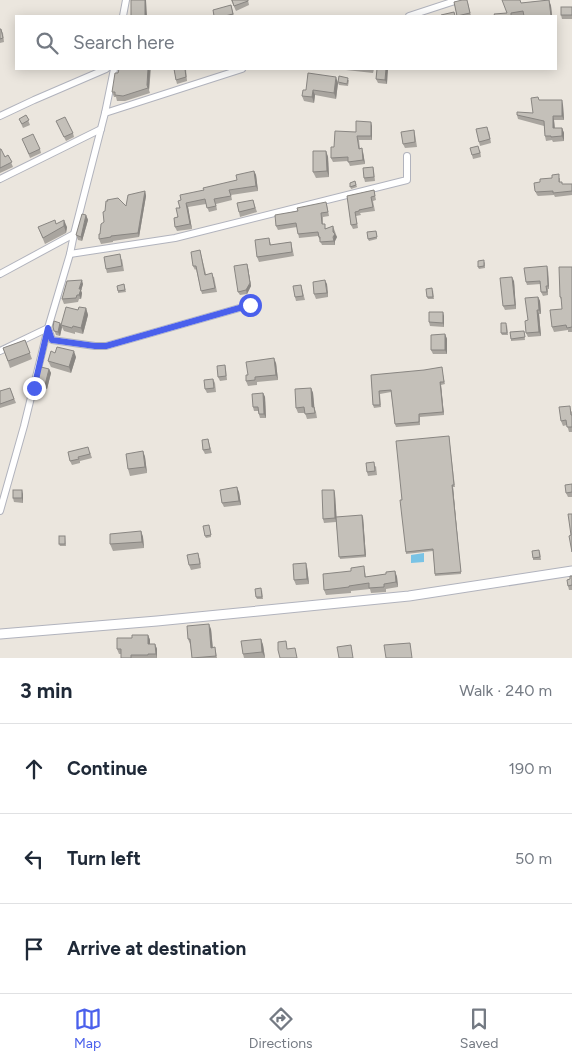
<!DOCTYPE html>
<meta charset="utf-8">
<style>
:root{--surface:#fff;--page:#f6f6f7;--text:#1f2937;--muted:#747a83;--line:#e0e1e3;--accent:#4a60ec}
body{margin:0;font-family:Figtree,sans-serif;background:var(--page);color:var(--text)}
.stop{position:absolute;width:15px;height:15px;margin:-11px;border:4px solid #4a60ec;border-radius:50%;background:#fff}
.stop.end{background:#4a60ec;border-color:#fff;box-shadow:0 1px 5px #0008}
.list{margin:0;padding:0;list-style:none}
h2{display:flex;justify-content:space-between;align-items:center;height:65px;margin:0;padding:0 20px;font-size:21px}
h2 small{font-size:16px;font-weight:400;color:var(--muted)}
.list li{display:grid;grid-template-columns:32px 1fr auto;gap:15px;align-items:center;box-sizing:border-box;height:90px;padding:0 20px;border-top:1px solid var(--line)}
.list b{display:block;font-size:19px;white-space:nowrap}
.list em{font-size:16px;font-style:normal;color:var(--muted)}
.icon{flex:none;width:28px;height:28px;fill:none;stroke:currentColor;stroke-width:2;stroke-linecap:round;stroke-linejoin:round}
.map{position:relative;flex:none;width:572px;height:658px;overflow:hidden}
.search{position:absolute;background:var(--surface);box-shadow:0 2px 12px #0003;left:15px;right:15px;top:15px;height:55px;display:flex;align-items:center;gap:12px;box-sizing:border-box;padding:0 18px;border-radius:0px;color:var(--muted);font-size:19px}
.sheet{height:335px;background:var(--surface)}
nav{display:flex;justify-content:space-around;align-items:center;box-sizing:border-box;height:70px;border-top:1px solid var(--line);background:var(--surface);font-size:14px;color:var(--muted)}
nav a{display:grid;justify-items:center;gap:2px}
nav .on{color:var(--accent)}
.map>svg:first-child{display:block}
.water{fill:#79c3e5}
.lines{fill:none;stroke-linecap:round;stroke-linejoin:round}
.street-casing{stroke:#b1b3bd;stroke-width:8}
.secondary-casing{stroke:#b1b3bd;stroke-width:11}
.street{stroke:#fff;stroke-width:6}
.secondary{stroke:#fff;stroke-width:9}
.wall{fill:#a9a59f}
.shaded-wall{fill:#898682}
.building{fill:#c4c0b9;stroke:#898682}
.route{stroke:#4a60ec;stroke-width:6}
</style>
<div class="map">
<svg width="572" height="658" viewBox="0 0 572 658">
<rect width="100%" height="100%" fill="#ebe6de"/>
<polygon class="water" points="424,553 424,562 411,563 411,555"/>
<g class="lines">
<g class="street-casing">
<g id="street">
<polyline points="123,16 126,0"/>
<polyline points="409,16 458,0"/>
<polyline points="105,113 242,69"/>
<polyline points="0,116 34,100 106,69"/>
<polyline points="0,179 101,129"/>
<polyline points="70,254 175,238 407,180 407,156"/>
<polyline points="0,274 74,234"/>
<polyline points="0,351 48,328 52,340 95,346 106,346 250,305"/>
<polyline points="0,511 24,426 48,328 70,254 74,234 105,113 114,69"/>
</g>
</g>
<g class="secondary-casing">
<polyline id="secondary" points="0,634 157,621 409,596 572,571"/>
</g>
<use href="#street" class="street"/>
<use href="#secondary" class="secondary"/>
</g>
<g class="wall">
<polygon points="231,0 248,0 249,5 236,11"/>
<polygon points="549,0 551,6 552,16 495,16 507,13 521,3"/>
<polygon points="454,2 468,3 471,16 457,16"/>
<polygon points="231,5 234,16 214,16"/>
<polygon points="572,7 572,19 562,19 561,15"/>
<polygon points="0,29 3,33 4,42 0,43"/>
<polygon points="119,69 151,69 149,90 150,93 125,101 117,101 116,97 114,97 112,92"/>
<polygon points="174,69 186,69 187,81 177,84 176,80"/>
<polygon points="345,69 374,69 373,73 346,70"/>
<polygon points="377,69 387,69 387,84 378,83 376,79"/>
<polygon points="349,80 348,86 339,85 338,83 336,99 315,95 314,103 304,101 302,96 306,90"/>
<polygon points="539,100 563,105 564,120 554,120 555,128 562,128 564,133 564,141 553,142 552,140 546,141 545,136 544,126 518,119 517,115 533,113"/>
<polygon points="26,115 30,125 23,128 19,119"/>
<polygon points="56,121 73,133 74,137 66,141"/>
<polygon points="372,126 372,140 359,140 360,149 363,152 365,164 350,166 348,161 333,162 331,158 334,147 356,132"/>
<polygon points="414,130 415,134 417,147 405,148 403,144"/>
<polygon points="489,131 491,143 480,146 479,142"/>
<polygon points="24,143 40,149 41,153 30,158"/>
<polygon points="0,149 5,157 8,155 13,167 0,173"/>
<polygon points="480,150 481,157 473,159 472,155"/>
<polygon points="326,151 328,157 329,177 316,178 313,172"/>
<polygon points="373,167 374,171 375,181 365,182 364,178"/>
<polygon points="254,171 256,175 258,191 231,195 232,200 216,204 217,210 209,212 206,204 188,207 192,229 177,231 175,227 181,200 204,190 237,180"/>
<polygon points="560,178 560,182 562,184 572,184 572,195 555,197 554,195 538,196 537,195 535,191 540,182"/>
<polygon points="355,181 357,187 351,189 350,183"/>
<polygon points="374,190 376,200 373,201 375,211 360,213 361,215 356,216 358,228 353,229 351,225 347,196"/>
<polygon points="145,191 146,196 139,237 113,241 113,242 101,244 99,239 100,234 126,206"/>
<polygon points="253,200 257,212 240,217 239,212"/>
<polygon points="327,205 329,216 323,217 323,224 326,229 333,226 337,237 335,241 335,245 322,245 318,236 299,238 297,227 278,230 276,226"/>
<polygon points="86,215 88,220 82,241 78,240 76,235"/>
<polygon points="56,224 67,227 66,233 45,244 38,227"/>
<polygon points="376,231 377,239 369,241 368,239"/>
<polygon points="269,238 271,245 291,242 294,256 259,262 257,257"/>
<polygon points="200,250 206,274 214,277 217,292 202,294 196,269 195,270 193,266"/>
<polygon points="122,259 124,271 107,273 106,269"/>
<polygon points="485,262 485,268 479,269 478,267"/>
<polygon points="572,267 572,332 568,332 568,330 554,332 552,327 562,309 562,302 560,297"/>
<polygon points="248,268 251,286 247,294 240,295 238,292"/>
<polygon points="548,270 549,289 548,289 548,295 543,296 541,292 541,284 527,285 526,282"/>
<polygon points="514,281 516,309 505,310 503,306"/>
<polygon points="83,284 81,290 82,293 81,299 79,299 78,302 64,304 62,299"/>
<polygon points="124,284 126,292 118,293 118,291"/>
<polygon points="327,284 328,297 316,299 314,294"/>
<polygon points="301,285 305,300 296,301 295,297"/>
<polygon points="433,290 434,299 428,299 427,297"/>
<polygon points="538,297 540,301 541,314 539,314 541,336 528,337 526,333 528,320"/>
<polygon points="86,308 88,315 83,334 75,332 75,334 64,331 61,325 78,310"/>
<polygon points="444,316 444,327 430,326 429,322"/>
<polygon points="60,323 62,327 60,336 56,335 53,327"/>
<polygon points="507,325 508,335 502,335 501,333"/>
<polygon points="524,331 525,340 511,341 511,339"/>
<polygon points="445,334 447,339 447,354 433,354 431,350"/>
<polygon points="25,340 32,359 10,368 3,348"/>
<polygon points="76,357 71,373 51,367 48,361"/>
<polygon points="276,363 278,380 257,382 257,385 248,386 246,381 248,375"/>
<polygon points="225,365 226,369 227,380 220,381 218,377"/>
<polygon points="49,369 51,373 47,389 39,387 37,383"/>
<polygon points="442,370 445,384 441,385 444,415 420,417 420,425 396,427 395,424 391,392 380,394 381,407 374,408 373,405 371,375"/>
<polygon points="213,379 215,383 216,392 207,393 205,389"/>
<polygon points="10,388 16,403 0,408 0,391"/>
<polygon points="311,388 313,393 314,407 316,412 317,418 307,419 305,413 298,413 296,408"/>
<polygon points="263,393 265,397 266,418 260,418 258,411 254,411 253,407"/>
<polygon points="572,411 572,432 569,432 567,425 563,426 561,421"/>
<polygon points="449,436 455,487 453,487 461,574 435,576 433,551 406,554 402,500"/>
<polygon points="208,439 212,453 205,454 203,450"/>
<polygon points="143,451 145,457 147,473 130,476 128,469"/>
<polygon points="90,452 92,458 80,461 80,463 72,465 70,461"/>
<polygon points="376,466 377,475 368,476 367,472"/>
<polygon points="572,484 572,497 568,497 566,493"/>
<polygon points="334,490 335,494 336,517 363,517 366,557 340,559 336,522 324,523 323,519"/>
<polygon points="239,492 241,505 224,507 222,503"/>
<polygon points="23,494 23,503 14,502 13,498"/>
<polygon points="210,528 211,537 206,538 205,536"/>
<polygon points="141,531 143,537 144,548 113,551 110,544"/>
<polygon points="65,536 66,546 60,546 59,544"/>
<polygon points="540,552 541,560 533,560 533,558"/>
<polygon points="200,558 201,568 191,570 189,565"/>
<polygon points="307,567 309,584 296,585 294,580"/>
<polygon points="395,571 397,577 398,587 386,589 386,592 371,593 370,589 351,591 351,593 326,595 324,590 365,572 366,577 386,574"/>
<polygon points="572,576 572,590 569,590 568,586"/>
<polygon points="262,590 263,599 257,599 256,597"/>
<polygon points="211,629 213,648 216,652 217,658 192,658 190,644 188,639"/>
<polygon points="148,635 150,640 150,644 155,644 157,649 157,658 121,658 121,654 119,654 117,649 132,638"/>
<polygon points="261,639 263,645 265,658 244,658 243,654"/>
</g>
<g class="shaded-wall">
<polygon points="145,0 146,0 147,16 145,16"/>
<polygon points="549,0 551,6 552,16 551,16"/>
<polygon points="148,69 149,69 150,71 149,90 147,85"/>
<polygon points="386,69 387,69 388,70 387,84 385,80"/>
<polygon points="336,77 338,83 336,99 334,93"/>
<polygon points="313,90 315,95 314,103 312,97"/>
<polygon points="562,100 563,105 564,120 562,116"/>
<polygon points="553,116 554,120 555,133 553,128"/>
<polygon points="371,122 372,126 372,140 371,136"/>
<polygon points="562,128 564,133 564,141 562,136"/>
<polygon points="362,148 363,152 365,164 363,160"/>
<polygon points="326,151 328,157 329,177 327,171"/>
<polygon points="254,171 256,175 258,191 256,186"/>
<polygon points="145,191 146,196 139,237 138,233"/>
<polygon points="186,203 188,207 192,229 190,224"/>
<polygon points="86,215 88,220 82,241 81,237"/>
<polygon points="64,220 67,227 66,233 64,226"/>
<polygon points="333,226 335,235 335,234 337,237 335,241 335,245 334,241"/>
<polygon points="247,264 248,268 251,286 247,294 246,290"/>
<polygon points="547,266 548,270 549,289 548,286"/>
<polygon points="512,277 514,281 516,309 515,305"/>
<polygon points="82,280 83,284 81,291 82,293 81,299 79,295 79,289"/>
<polygon points="325,280 327,284 328,297 327,293"/>
<polygon points="538,297 540,301 541,314 539,310"/>
<polygon points="86,308 88,315 83,334 81,328"/>
<polygon points="537,310 539,314 541,336 539,332"/>
<polygon points="443,312 444,316 444,327 443,323"/>
<polygon points="60,323 62,327 60,336 58,332"/>
<polygon points="445,334 447,339 447,354 445,350"/>
<polygon points="74,351 76,357 71,373 69,367"/>
<polygon points="274,358 276,363 278,380 276,375"/>
<polygon points="49,369 51,373 47,389 45,385"/>
<polygon points="440,382 441,385 444,415 443,412"/>
<polygon points="311,388 313,393 315,413 312,407"/>
<polygon points="263,393 265,397 266,418 264,414"/>
<polygon points="143,451 145,457 147,473 145,467"/>
<polygon points="452,485 453,487 461,574 461,572"/>
<polygon points="237,487 239,492 241,505 239,501"/>
<polygon points="22,490 23,494 23,503 22,498"/>
<polygon points="334,490 335,494 337,522 335,518"/>
<polygon points="362,515 363,517 366,557 365,555"/>
<polygon points="141,531 143,537 144,548 142,542"/>
<polygon points="306,563 307,567 309,584 307,579"/>
<polygon points="395,571 397,577 398,587 396,582"/>
<polygon points="209,624 211,629 213,652 211,648"/>
<polygon points="148,635 150,640 150,649 148,644"/>
<polygon points="261,639 263,645 265,658 262,652"/>
<polygon points="155,644 157,649 157,658 156,654"/>
</g>
<g class="building">
<rect x="131" y="0" width="14" height="16"/>
<polygon points="232,0 248,0 248,1 234,6"/>
<polygon points="462,0 467,0 470,13 457,16 454,2"/>
<polygon points="502,0 520,0 521,3 549,0 551,16 524,16 523,11 511,13 511,16 495,16 494,14 507,13"/>
<polygon points="231,5 233,14 225,16 214,16 213,10"/>
<rect x="561" y="7" width="11" height="8"/>
<polygon points="454,12 455,16 441,16 441,15"/>
<polygon points="0,29 1,29 3,38 0,39"/>
<polygon points="119,69 148,69 147,85 148,88 123,96 115,95 115,92 112,92 115,73 118,73"/>
<polygon points="174,69 185,69 186,77 176,80"/>
<polygon points="377,69 386,69 385,80 376,79"/>
<polygon points="308,73 336,77 334,93 313,90 312,97 302,96 303,90 306,90"/>
<polygon points="339,76 348,78 347,84 338,82"/>
<polygon points="538,97 539,100 562,100 562,116 553,116 553,128 562,128 562,136 551,137 551,136 545,136 544,121 517,115 517,112 533,113 531,98"/>
<polygon points="26,115 29,120 22,124 19,119"/>
<polygon points="65,117 73,133 64,137 56,121"/>
<polygon points="356,121 371,122 371,136 357,136 359,149 362,148 363,160 348,162 348,157 331,158 331,147 334,147 335,131 356,132"/>
<polygon points="487,127 490,139 479,142 476,129"/>
<polygon points="414,130 415,142 403,144 401,132"/>
<polygon points="33,134 40,149 29,154 22,139"/>
<polygon points="478,146 480,153 472,155 470,148"/>
<polygon points="0,149 1,149 5,157 8,155 12,162 0,168"/>
<polygon points="313,151 326,151 327,171 313,172"/>
<polygon points="373,167 374,177 364,178 363,168"/>
<polygon points="254,171 256,186 229,190 231,196 214,199 216,206 207,208 205,199 186,203 190,224 175,227 174,218 178,217 176,208 180,208 178,201 181,200 180,195 204,190 203,188 237,180 236,175"/>
<polygon points="559,174 559,182 562,182 562,184 572,184 572,191 553,193 553,191 536,192 535,191 534,183 540,182 540,179 552,178 552,175"/>
<polygon points="355,181 356,185 350,187 350,183"/>
<polygon points="374,190 375,196 371,197 373,207 359,210 359,211 355,212 357,224 351,225 347,196"/>
<polygon points="145,191 138,233 111,236 111,237 99,239 99,234 100,234 101,224 104,222 103,212 105,211 106,201 108,201 107,200 118,198 126,206 128,195"/>
<polygon points="253,200 255,208 239,212 237,203"/>
<polygon points="326,202 328,212 321,213 322,224 325,224 325,229 333,226 333,232 335,234 333,237 334,241 320,242 320,237 319,237 318,232 298,234 296,223 276,226 275,215 298,211 297,208"/>
<polygon points="82,214 86,215 81,237 76,235"/>
<polygon points="55,220 56,224 64,220 64,226 43,238 38,227"/>
<polygon points="376,231 377,237 368,239 367,232"/>
<polygon points="269,238 270,245 291,242 292,252 257,257 255,240"/>
<polygon points="200,250 205,275 212,273 215,288 201,291 196,266 193,266 191,252"/>
<polygon points="120,254 122,266 106,269 104,257"/>
<polygon points="484,260 484,266 478,267 478,261"/>
<polygon points="247,264 250,283 246,290 238,292 234,266"/>
<polygon points="547,266 548,286 546,286 547,292 541,292 540,281 526,282 524,268"/>
<polygon points="559,267 572,267 572,327 567,328 566,325 552,327 550,310 562,309 561,297 560,297"/>
<polygon points="512,277 515,305 503,306 500,278"/>
<polygon points="82,280 79,289 81,289 79,295 77,295 76,298 62,299 67,281"/>
<polygon points="325,280 327,293 314,294 313,282"/>
<polygon points="124,284 125,290 118,291 117,286"/>
<polygon points="301,285 303,296 295,297 293,286"/>
<polygon points="432,288 433,297 427,297 426,289"/>
<polygon points="538,297 539,310 537,310 539,332 526,333 525,321 528,320 525,298"/>
<polygon points="66,307 78,310 79,307 86,308 81,328 73,326 72,328 61,325"/>
<polygon points="429,312 443,312 443,323 429,322"/>
<polygon points="54,321 60,323 58,332 54,331 53,327"/>
<polygon points="501,323 506,323 507,333 501,333"/>
<polygon points="524,331 525,337 511,339 510,332"/>
<polygon points="445,334 445,350 431,350 431,335"/>
<polygon points="25,340 30,353 8,361 3,348"/>
<polygon points="57,347 74,351 69,367 48,361 51,351 55,353"/>
<polygon points="274,358 276,375 255,377 255,380 246,381 246,375 248,375 246,362"/>
<polygon points="225,365 226,376 218,377 217,366"/>
<polygon points="41,367 49,369 45,385 37,383"/>
<polygon points="442,367 444,382 440,382 443,412 419,414 419,422 395,424 391,390 379,391 380,405 373,405 371,375 424,370"/>
<polygon points="213,379 214,388 205,389 204,380"/>
<polygon points="10,388 14,399 0,404 0,391"/>
<polygon points="311,388 312,407 314,407 315,413 305,414 304,407 296,408 295,389"/>
<polygon points="263,393 264,414 259,414 258,407 253,407 252,394"/>
<polygon points="570,406 571,415 572,415 572,427 567,427 566,420 561,421 559,407"/>
<polygon points="449,436 454,485 452,485 461,572 435,574 433,549 406,552 400,500 402,500 396,441"/>
<polygon points="208,439 210,449 203,450 202,440"/>
<polygon points="88,447 90,454 78,457 79,459 70,461 68,452"/>
<polygon points="143,451 145,467 128,469 126,454"/>
<polygon points="374,462 375,471 367,472 366,463"/>
<polygon points="572,484 572,492 566,493 565,485"/>
<polygon points="237,487 239,501 222,503 220,490"/>
<rect x="13" y="490" width="9" height="8"/>
<polygon points="322,490 334,490 335,518 323,519"/>
<polygon points="568,514 572,514 572,552 569,536 571,535"/>
<polygon points="362,515 365,555 339,557 336,517"/>
<polygon points="209,525 211,535 205,536 203,526"/>
<polygon points="141,531 142,542 110,544 110,534"/>
<rect x="59" y="536" width="6" height="8"/>
<polygon points="539,550 540,557 533,558 532,551"/>
<polygon points="198,553 200,564 189,565 187,555"/>
<polygon points="306,563 307,579 294,580 293,564"/>
<polygon points="364,566 365,577 386,574 386,572 395,571 396,582 384,584 384,587 369,588 369,583 349,586 349,587 324,590 323,574 351,571 351,568"/>
<polygon points="570,576 572,576 572,585 568,586 567,580 570,579"/>
<polygon points="261,588 262,597 256,597 255,589"/>
<polygon points="209,624 211,648 215,647 216,656 192,658 190,639 188,639 187,626"/>
<polygon points="132,635 148,635 148,644 155,644 156,654 148,654 148,655 131,655 131,658 121,658 121,649 117,649 117,638 132,638"/>
<polygon points="261,639 262,652 243,654 241,641"/>
<polygon points="286,641 287,649 295,648 297,658 280,658 278,650 278,642"/>
<polygon points="410,643 412,658 386,658 384,645"/>
<polygon points="351,645 353,658 339,658 337,647"/>
</g>
<g class="lines">
<polyline class="route" points="34,388 48,328 52,340 95,346 106,346 250,305"/>
</g>
</svg>
<div class="stop" style="left:250px;top:305px"></div>
<div class="stop end" style="left:34px;top:388px"></div>
<div class="search"><svg class="icon" aria-label="search" viewBox="0 0 24 24"><circle cx="10" cy="10" r="6"/><path d="M15 15l6 6"/></svg>Search here</div>
</div>
<section class="sheet">
<h2>3 min<small>Walk · 240 m</small></h2>
<ul class="list">
<li><svg class="icon" aria-label="ahead" viewBox="0 0 24 24"><path d="M12 20V5M6 11l6-6 6 6"/></svg><div><b>Continue</b></div><em>190 m</em></li>
<li><svg class="icon" aria-label="left" viewBox="0 0 24 24"><path d="M17 20v-9H6M10 6l-5 5 5 5"/></svg><div><b>Turn left</b></div><em>50 m</em></li>
<li><svg class="icon" aria-label="arrive" viewBox="0 0 24 24"><path d="M6 21V4h12l-3 4 3 4H6"/></svg><div><b>Arrive at destination</b></div></li>
</ul>
</section>
<nav>
<a class="on"><svg class="icon" aria-label="map" viewBox="0 0 24 24"><path d="M3 6l6-2 6 2 6-2v14l-6 2-6-2-6 2zM9 4v14M15 6v14"/></svg>Map</a>
<a><svg class="icon" aria-label="directions" viewBox="0 0 24 24"><path d="M12 3l9 9-9 9-9-9zM9 14v-3h6M13 9l2 2-2 2"/></svg>Directions</a>
<a><svg class="icon" aria-label="saved" viewBox="0 0 24 24"><path d="M7 4h10v16l-5-4-5 4z"/></svg>Saved</a>
</nav>
